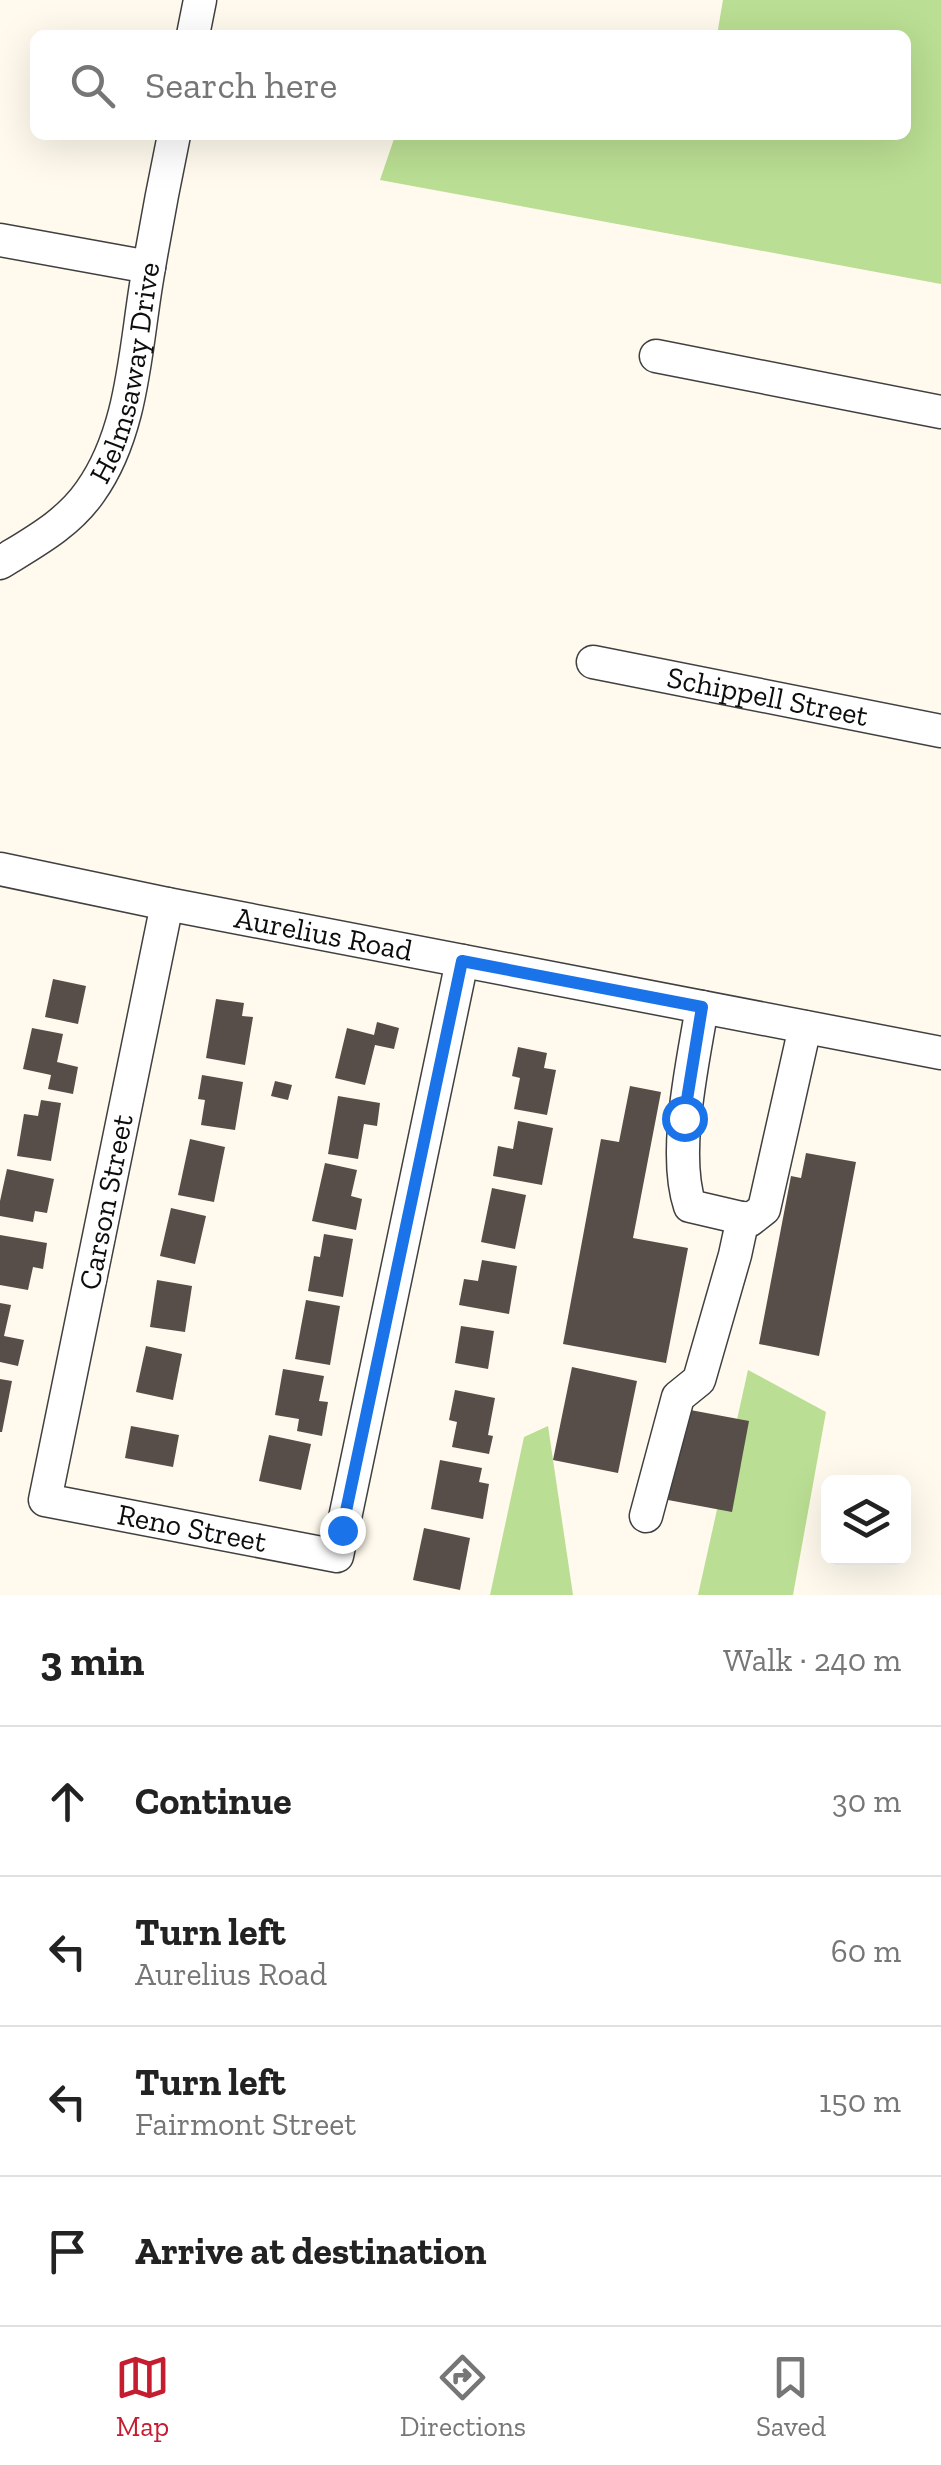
<!DOCTYPE html>
<meta charset="utf-8">
<style>
:root{--surface:#fff;--page:#f6f6f6;--text:#222;--muted:#767676;--line:#e0e0e0;--accent:#c61c30}
body{margin:0;font-family:"Zilla Slab",serif;background:var(--page);color:var(--text)}
.controls{position:absolute;right:30px;bottom:30px;display:grid;overflow:hidden;border-radius:15px;box-shadow:0 10px 40px #0002}
.controls button{width:90px;height:90px;display:grid;place-items:center;padding:0;border:0;border-bottom:2px solid var(--line);background:var(--surface);color:var(--text);font:50px sans-serif}
.stop{position:absolute;width:30px;height:30px;margin:-22px;border:8px solid #1a73e8;border-radius:50%;background:#fff}
.stop.end{background:#1a73e8;border-color:#fff;box-shadow:0 2px 10px #0008}
.list{margin:0;padding:0;list-style:none}
h2{display:flex;justify-content:space-between;align-items:center;height:130px;margin:0;padding:0 40px;font-size:42px}
h2 small{font-size:32px;font-weight:400;color:var(--muted)}
.list li{display:grid;grid-template-columns:65px 1fr auto;gap:30px;align-items:center;box-sizing:border-box;height:150px;padding:0 40px;border-top:2px solid var(--line)}
.list b{display:block;font-size:38px;white-space:nowrap}
.list p{margin:0;font-size:32px;white-space:nowrap;color:var(--muted)}
.list em{font-size:32px;font-style:normal;color:var(--muted)}
.icon{flex:none;width:55px;height:55px;fill:none;stroke:currentColor;stroke-width:2;stroke-linecap:round;stroke-linejoin:round}
.map{position:relative;flex:none;width:941px;height:1595px;overflow:hidden}
.search{position:absolute;background:var(--surface);box-shadow:0 10px 40px #0002;left:30px;right:30px;top:30px;height:110px;display:flex;align-items:center;gap:25px;box-sizing:border-box;padding:0 35px;border-radius:15px;color:var(--muted);font-size:38px}
.sheet{height:730px;background:var(--surface)}
nav{display:flex;justify-content:space-around;align-items:center;box-sizing:border-box;height:140px;border-top:2px solid var(--line);background:var(--surface);font-size:28px;color:var(--muted)}
nav a{display:grid;justify-items:center;gap:5px}
nav .on{color:var(--accent)}
.map>svg:first-child{display:block}
.forest{fill:#bade93}
.building{fill:#574d49}
.lines{fill:none;stroke-linecap:round;stroke-linejoin:round}
.minor-casing{stroke:#404040;stroke-width:35}
.minor{stroke:#fff;stroke-width:32}
.route{stroke:#1a73e8;stroke-width:12}
.labels{text-anchor:middle;stroke-width:10;stroke-linejoin:round;paint-order:stroke}
.street-label{font-size:30px;fill:#0d0d0d;stroke:#fff}
</style>
<div class="map">
<svg width="941" height="1595" viewBox="0 0 941 1595">
<rect width="100%" height="100%" fill="#fffaed"/>
<g class="forest">
<polygon points="723,0 941,0 941,284 380,180 395,136 400,135 906,135 906,35 717,35"/>
<polygon points="748,1370 826,1412 793,1595 698,1595"/>
<polygon points="548,1426 573,1595 490,1595 524,1437"/>
</g>
<g class="building">
<polygon points="53,979 86,986 78,1024 45,1017"/>
<polygon points="216,999 244,1003 242,1016 253,1017 245,1065 206,1058"/>
<polygon points="377,1022 399,1028 394,1049 375,1045 365,1085 335,1078 347,1028 374,1035"/>
<polygon points="32,1028 63,1034 57,1062 78,1067 73,1094 48,1089 51,1075 23,1069"/>
<polygon points="518,1047 547,1053 544,1068 556,1070 547,1115 514,1109 520,1078 512,1076"/>
<polygon points="202,1075 243,1082 235,1130 201,1125 205,1100 198,1099"/>
<polygon points="275,1081 292,1085 288,1100 271,1096"/>
<polygon points="630,1086 661,1092 633,1238 688,1248 666,1363 563,1344 601,1139 619,1142"/>
<polygon points="338,1096 380,1103 377,1126 364,1124 358,1159 328,1154"/>
<polygon points="41,1100 61,1103 51,1161 17,1156 24,1114 38,1116"/>
<polygon points="518,1121 553,1128 542,1185 493,1176 498,1146 513,1149"/>
<polygon points="190,1139 225,1147 214,1202 178,1195"/>
<polygon points="806,1153 856,1162 819,1356 759,1344 791,1176 801,1178"/>
<polygon points="325,1163 357,1170 351,1196 362,1199 356,1230 312,1221"/>
<polygon points="7,1169 54,1179 47,1213 35,1211 33,1222 0,1216 0,1201"/>
<polygon points="492,1188 526,1195 515,1249 481,1242"/>
<polygon points="171,1208 206,1216 195,1264 160,1256"/>
<polygon points="324,1234 353,1239 343,1297 308,1291 314,1256 320,1257"/>
<polygon points="0,1235 47,1243 43,1269 33,1267 28,1290 0,1285"/>
<polygon points="482,1260 517,1266 509,1314 459,1305 464,1279 478,1281"/>
<polygon points="157,1280 192,1286 185,1332 150,1327"/>
<polygon points="306,1300 340,1306 330,1365 295,1359"/>
<polygon points="0,1303 11,1305 4,1336 24,1340 18,1366 0,1362"/>
<polygon points="461,1326 494,1331 488,1369 455,1363"/>
<polygon points="146,1346 182,1354 173,1400 136,1392"/>
<polygon points="572,1367 637,1381 618,1473 553,1460"/>
<polygon points="283,1369 324,1376 319,1401 328,1402 322,1436 297,1431 299,1419 275,1415"/>
<polygon points="0,1379 12,1381 2,1432 0,1432"/>
<polygon points="455,1390 495,1398 488,1435 493,1436 489,1454 452,1447 457,1422 449,1420"/>
<polygon points="685,1409 749,1421 732,1512 668,1500"/>
<polygon points="131,1426 179,1435 173,1467 125,1458"/>
<polygon points="269,1435 311,1444 301,1490 259,1481"/>
<polygon points="440,1460 482,1468 479,1482 489,1484 483,1519 431,1509"/>
<polygon points="424,1528 470,1538 460,1590 413,1580"/>
</g>
<g class="lines">
<g class="minor-casing">
<g id="minor">
<polyline points="193,35 200,0"/>
<polyline points="0,240 149,267"/>
<polyline points="656,356 941,412"/>
<path id="s1" d="M 0,563 C 32,543 67,525 90,492 C 133,432 135,350 147,279 C 155,231 164,183 174,135"/>
<path id="s2" d="M 593,662 L 941,731"/>
<path id="s3" d="M 0,869 L 167,904 L 941,1053"/>
<path id="s4" d="M 167,904 L 45,1500 L 337,1556 L 462,961"/>
<path d="M 702,1007 C 693,1063 672,1153 690,1206 L 750,1220 L 764,1209 L 805,1027"/>
<polyline points="646,1516 678,1397 699,1380 735,1255 743,1218"/>
</g>
</g>
<use href="#minor" class="minor"/>
</g>
<g class="lines">
<polyline class="route" points="342,1530 462,961 702,1007 684,1118"/>
</g>
<g class="labels">
<g class="street-label">
<text dy="10" stroke="none"><textPath href="#s1" startOffset="242">Helmsaway Drive</textPath></text>
<text dy="10" stroke="none"><textPath href="#s2" startOffset="178">Schippell Street</textPath></text>
<text dy="10" stroke="none"><textPath href="#s3" startOffset="330">Aurelius Road</textPath></text>
<text transform="translate(106 1202) rotate(-79)" y="10">Carson Street</text>
<text dy="10" stroke="none"><textPath href="#s4" startOffset="758">Reno Street</textPath></text>
</g>
</g>
</svg>
<div class="controls">
<button><svg class="icon" aria-label="layers" viewBox="0 0 24 24"><path d="M12 4l9 5-9 5-9-5zM3 14l9 5 9-5"/></svg></button>
</div>
<div class="stop" style="left:684px;top:1118px"></div>
<div class="stop end" style="left:342px;top:1530px"></div>
<div class="search"><svg class="icon" aria-label="search" viewBox="0 0 24 24"><circle cx="10" cy="10" r="6"/><path d="M15 15l6 6"/></svg>Search here</div>
</div>
<section class="sheet">
<h2>3 min<small>Walk · 240 m</small></h2>
<ul class="list">
<li><svg class="icon" aria-label="ahead" viewBox="0 0 24 24"><path d="M12 20V5M6 11l6-6 6 6"/></svg><div><b>Continue</b></div><em>30 m</em></li>
<li><svg class="icon" aria-label="left" viewBox="0 0 24 24"><path d="M17 20v-9H6M10 6l-5 5 5 5"/></svg><div><b>Turn left</b><p>Aurelius Road</p></div><em>60 m</em></li>
<li><svg class="icon" aria-label="left" viewBox="0 0 24 24"><path d="M17 20v-9H6M10 6l-5 5 5 5"/></svg><div><b>Turn left</b><p>Fairmont Street</p></div><em>150 m</em></li>
<li><svg class="icon" aria-label="arrive" viewBox="0 0 24 24"><path d="M6 21V4h12l-3 4 3 4H6"/></svg><div><b>Arrive at destination</b></div></li>
</ul>
</section>
<nav>
<a class="on"><svg class="icon" aria-label="map" viewBox="0 0 24 24"><path d="M3 6l6-2 6 2 6-2v14l-6 2-6-2-6 2zM9 4v14M15 6v14"/></svg>Map</a>
<a><svg class="icon" aria-label="directions" viewBox="0 0 24 24"><path d="M12 3l9 9-9 9-9-9zM9 14v-3h6M13 9l2 2-2 2"/></svg>Directions</a>
<a><svg class="icon" aria-label="saved" viewBox="0 0 24 24"><path d="M7 4h10v16l-5-4-5 4z"/></svg>Saved</a>
</nav>
